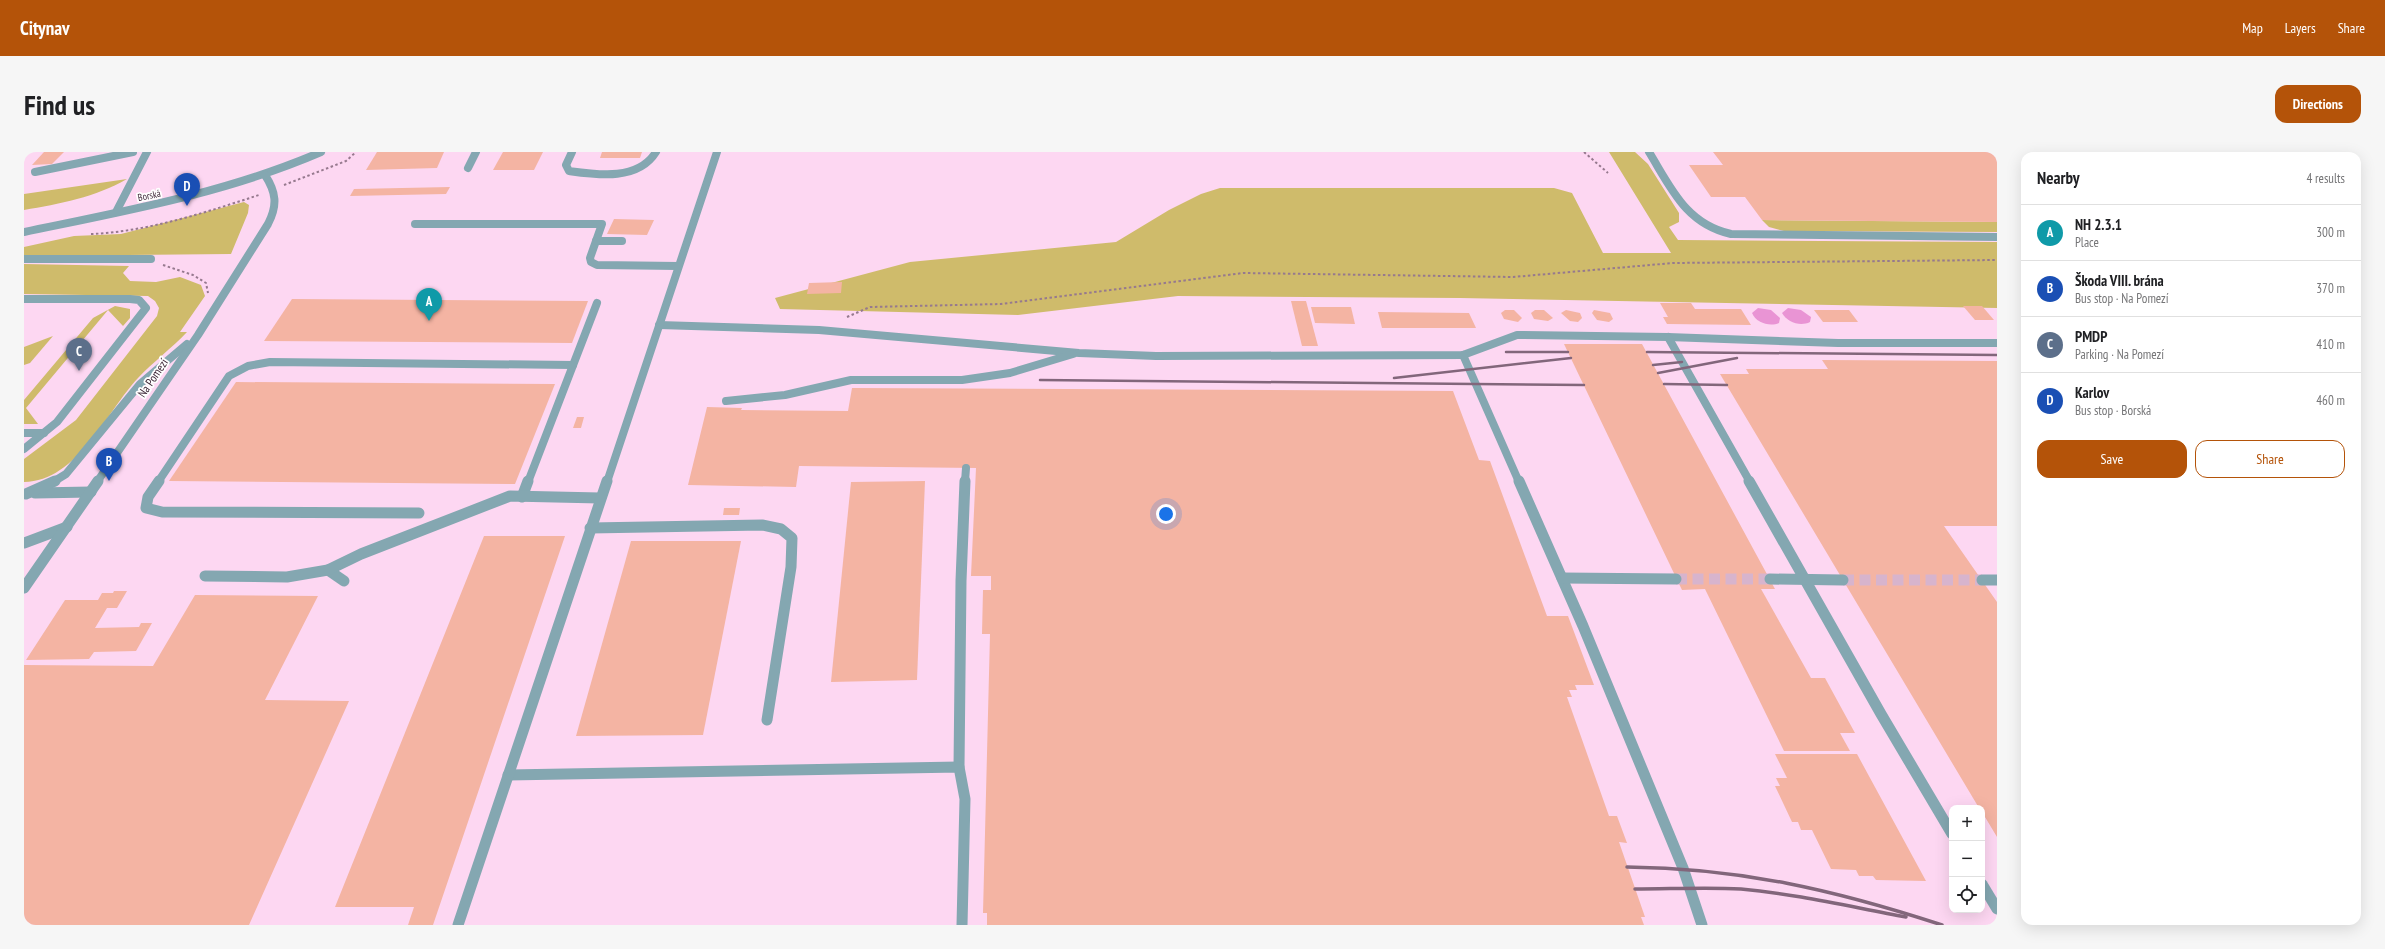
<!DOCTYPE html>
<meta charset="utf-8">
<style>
:root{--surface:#fff;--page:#f6f6f6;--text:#202124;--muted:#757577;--line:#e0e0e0;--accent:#b45309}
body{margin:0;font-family:"PT Sans Narrow",sans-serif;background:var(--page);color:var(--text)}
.controls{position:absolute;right:12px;bottom:12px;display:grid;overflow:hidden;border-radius:8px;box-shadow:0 4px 16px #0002}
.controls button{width:36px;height:36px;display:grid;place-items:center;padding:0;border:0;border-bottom:1px solid var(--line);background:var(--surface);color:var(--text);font:20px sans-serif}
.you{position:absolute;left:1142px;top:362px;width:14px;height:14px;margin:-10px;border:3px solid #fff;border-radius:50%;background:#1a73e8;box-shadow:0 0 0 6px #1a73e833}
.badge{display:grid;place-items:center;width:26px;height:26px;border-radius:50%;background:var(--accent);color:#fff;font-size:13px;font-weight:700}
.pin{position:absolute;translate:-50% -33px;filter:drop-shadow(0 1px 2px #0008)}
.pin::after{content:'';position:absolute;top:21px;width:14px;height:12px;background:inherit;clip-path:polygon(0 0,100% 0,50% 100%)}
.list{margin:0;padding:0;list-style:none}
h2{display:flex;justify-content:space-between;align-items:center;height:52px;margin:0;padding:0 16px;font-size:17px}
h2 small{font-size:13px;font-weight:400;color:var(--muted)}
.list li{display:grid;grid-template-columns:26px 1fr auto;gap:12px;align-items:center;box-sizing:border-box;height:56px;padding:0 16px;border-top:1px solid var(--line)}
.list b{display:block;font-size:15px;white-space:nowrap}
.list p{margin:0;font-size:13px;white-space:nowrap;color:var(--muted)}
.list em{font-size:13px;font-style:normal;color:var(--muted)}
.actions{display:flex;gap:8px;padding:12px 16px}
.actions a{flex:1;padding:9px 0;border:1px solid var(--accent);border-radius:12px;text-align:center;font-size:14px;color:var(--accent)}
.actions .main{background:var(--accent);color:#fff}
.icon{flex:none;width:22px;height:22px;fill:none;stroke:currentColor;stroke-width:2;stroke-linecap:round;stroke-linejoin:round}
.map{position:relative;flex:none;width:1973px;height:773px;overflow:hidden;border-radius:12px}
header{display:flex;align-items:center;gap:24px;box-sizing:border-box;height:56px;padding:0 20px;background:var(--accent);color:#fff}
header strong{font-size:19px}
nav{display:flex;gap:22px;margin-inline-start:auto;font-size:14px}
.intro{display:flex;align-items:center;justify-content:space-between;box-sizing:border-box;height:96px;padding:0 24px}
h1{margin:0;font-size:28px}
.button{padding:10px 18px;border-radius:12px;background:var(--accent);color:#fff;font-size:14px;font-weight:700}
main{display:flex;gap:24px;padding:0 24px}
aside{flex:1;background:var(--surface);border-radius:12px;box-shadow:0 4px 16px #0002}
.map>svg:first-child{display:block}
.green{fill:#cfbb6b}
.water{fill:#e994d4}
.building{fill:#f4b4a3}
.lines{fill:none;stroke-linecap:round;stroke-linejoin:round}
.minor-tunnel{stroke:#d7b4cd;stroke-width:11;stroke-dasharray:11 5.5;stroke-linecap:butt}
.path{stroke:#96798e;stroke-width:2;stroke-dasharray:2.5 2.5;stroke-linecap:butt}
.minor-far1{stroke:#84a7b1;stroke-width:8}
.minor{stroke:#84a7b1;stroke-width:11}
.rail-far1{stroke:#82667b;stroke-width:2.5}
.rail{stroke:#82667b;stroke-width:3.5}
.labels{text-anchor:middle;stroke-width:3.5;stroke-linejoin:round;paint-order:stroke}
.far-street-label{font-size:10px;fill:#3f2839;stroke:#fff}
.street-label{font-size:12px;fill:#3f2839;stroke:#fff}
</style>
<header>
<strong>Citynav</strong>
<nav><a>Map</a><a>Layers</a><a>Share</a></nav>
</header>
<div class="intro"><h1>Find us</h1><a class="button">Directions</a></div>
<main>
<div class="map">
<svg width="1973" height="773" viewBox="0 0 1973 773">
<rect width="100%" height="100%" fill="#fdd7f2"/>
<g class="green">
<polygon points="1585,0 1611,0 1624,12 1655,61 1655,70 1645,75 1654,88 1973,90 1973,156 1436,146 1154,144 994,163 756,157 751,146 886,110 1092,90 1145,58 1177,42 1196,36 1530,36 1548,41 1579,101 1647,101"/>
<path d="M 103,27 C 72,45 35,52 0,58 L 0,42 Z"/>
<polygon points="220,50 225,53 224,61 207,102 0,104 0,95 50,84 97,82"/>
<polygon points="1738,68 1973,70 1973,80 1760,79 1745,75"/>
<path d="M 0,112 L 105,114 L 99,121 L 106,129 L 132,130 L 156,125 L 177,133 L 181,144 L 156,180 L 163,180 C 148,196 129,210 114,226 C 82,260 54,329 0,330 L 0,307 L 52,268 L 133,164 L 135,156 L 131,149 L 124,144 L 0,142 Z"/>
<polygon points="91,154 106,157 106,166 99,174 84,158 2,256 14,272 0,272 0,248 69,166"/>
<polygon points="29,184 6,211 0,213 0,195"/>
</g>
<g class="water">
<path d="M 1734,156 L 1747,158 L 1756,166 L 1755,171 C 1746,175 1732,171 1728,161 Z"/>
<path d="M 1764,156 L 1777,158 L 1787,165 L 1786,170 C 1776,175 1763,170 1758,161 Z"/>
</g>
<g class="building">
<polygon points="20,0 40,0 28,12 8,13"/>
<polygon points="353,0 420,0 413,16 342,18"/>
<polygon points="479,0 519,0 510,18 469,18"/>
<polygon points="578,0 618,0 616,6 576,6"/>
<polygon points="1689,0 1973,0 1973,70 1738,68 1721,45 1687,45 1665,13 1699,13"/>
<polygon points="426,35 422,42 326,44 330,37"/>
<polygon points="590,67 630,68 623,83 583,82"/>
<polygon points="818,130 817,141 783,142 785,131"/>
<polygon points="268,147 564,149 548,191 240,189"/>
<polygon points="1267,149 1282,149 1294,194 1278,194"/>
<polygon points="1636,151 1667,151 1671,157 1717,157 1727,173 1643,172 1639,165 1644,165"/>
<polygon points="1939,154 1958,154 1970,168 1951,168"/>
<polygon points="1287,155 1327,155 1331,172 1291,171"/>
<polygon points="1481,158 1490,158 1498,166 1494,170 1480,167 1477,161"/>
<polygon points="1511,158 1520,158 1529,166 1524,169 1510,167 1507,161"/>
<polygon points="1542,158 1556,161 1558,166 1554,170 1546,169 1537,161"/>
<polygon points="1570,158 1586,161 1589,167 1585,170 1573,168 1568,161"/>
<polygon points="1790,158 1825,158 1834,170 1799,170"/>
<polygon points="1354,160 1445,161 1452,176 1358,176"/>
<polygon points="1540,192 1618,192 1751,437 1737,437 1741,444 1787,526 1801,526 1831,581 1816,581 1826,599 1760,599 1681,437 1658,438"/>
<polygon points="1798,208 1973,209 1973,374 1920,374 1973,450 1973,685 1958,660 1958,656 1955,656 1696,222 1725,222 1722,217 1804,217"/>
<polygon points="212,230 531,232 491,332 145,329"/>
<polygon points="828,236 1429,239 1455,308 1466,309 1523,464 1544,464 1570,533 1551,533 1553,538 1545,538 1548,545 1543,545 1585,664 1593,664 1603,691 1595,690 1621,765 1617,765 1620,773 963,773 963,761 959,761 966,482 958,482 959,438 967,438 967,424 947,424 952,316 775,314 772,335 664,333 683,255 718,256 717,258 824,259"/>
<polygon points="553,265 560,265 557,276 549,276"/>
<polygon points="901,329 893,528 807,530 827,330"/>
<polygon points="700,356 716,356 715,363 699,363"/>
<polygon points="460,384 541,384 409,773 384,773 390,755 311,755"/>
<polygon points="607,389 717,389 679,583 552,584"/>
<polygon points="90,439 103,439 93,456 83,456 71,476 115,475 117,471 128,471 112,499 70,500 65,507 2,508 41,448 74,448 78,441 89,441"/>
<polygon points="171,443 294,444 241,548 325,549 225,773 0,773 0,513 129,514"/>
<polygon points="1751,602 1833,602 1902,729 1852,728 1849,724 1835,724 1832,718 1807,717 1788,678 1777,678 1774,670 1768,670 1751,634 1756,634 1752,626 1763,626"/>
</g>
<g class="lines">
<g class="minor-tunnel">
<polyline points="1652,427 1746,427"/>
<polyline points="1819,428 1958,428"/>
</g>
<g class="path">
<polyline points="1560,0 1584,21"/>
<polyline points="260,33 322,9 332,0"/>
<path d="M 67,82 C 122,80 183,60 235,43"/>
<polyline points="139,113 169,123 182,131 184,141"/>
<polyline points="823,165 846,155 977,152 1219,121 1489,125 1649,111 1973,108"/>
</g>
<g class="minor-far1">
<path d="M 548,0 L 542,13 L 545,19 C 574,23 614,29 632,0"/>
<path d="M 1625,0 C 1647,36 1662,72 1707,82 L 1973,85"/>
<polyline points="444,16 452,0"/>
<polyline points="11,20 109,0"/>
<polyline points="92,60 123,0"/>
<polyline points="391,72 578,72 566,106 567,110 573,113 654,114"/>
<path d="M 0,80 C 101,59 202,41 297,0"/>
<polyline points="572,89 598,89"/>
<polyline points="0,107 127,107"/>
<polyline points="0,147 106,147 115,148 122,156 33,270 0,297"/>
<polyline points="635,173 795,178 1055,201 1132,204 1439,203 1493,183 1644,185 1814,191 1973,191"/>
<polyline points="1644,185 1726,330"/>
<polyline points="1439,203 1495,330"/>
<polyline points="702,249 761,243 827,228 938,228 986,221 1049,202"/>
<polyline points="0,281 20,281"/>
<polyline points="29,330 42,322 116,232 163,192"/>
<path d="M 73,330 L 174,183 L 244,72 C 254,53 252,40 241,23"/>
<polyline points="134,330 205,224 224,214 246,210 549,213"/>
<polyline points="504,330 573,151"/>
<polyline points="583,330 693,0"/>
<polyline points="941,330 942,316"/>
</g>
<g class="minor">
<polyline points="135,329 124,345 122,356 138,360 395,361"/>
<polyline points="1495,329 1559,474 1659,716 1678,773"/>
<polyline points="1725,329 1857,562 1928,682"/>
<polyline points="11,341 67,340"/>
<polyline points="2,342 31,329"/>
<polyline points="498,345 504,329"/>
<polyline points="566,376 738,373 757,377 768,386 767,415 743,568"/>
<polyline points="0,391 43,375"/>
<polyline points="304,418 320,429"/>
<polyline points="181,424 263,425 304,418 337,402 486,344 576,346"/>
<polyline points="1538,426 1652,427"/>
<polyline points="1746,427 1819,428"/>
<polyline points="1958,428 1973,428"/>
<polyline points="0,436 74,329"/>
<polyline points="935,615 937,429 941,329"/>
<polyline points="484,623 935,615 941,647 938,773"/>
<polyline points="1958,732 1973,757"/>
<polyline points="434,773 583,329"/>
</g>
<g class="rail-far1">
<polyline points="1482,200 1544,200"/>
<polyline points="1623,200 1973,203"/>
<polyline points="1629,213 1658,210"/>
<polyline points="1634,221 1713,206"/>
<polyline points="1370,226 1547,206"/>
<polyline points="1016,228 1560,233"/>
<polyline points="1640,232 1703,233"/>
</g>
<g class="rail">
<path d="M 1603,715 C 1716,716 1811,738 1918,773"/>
<path d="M 1611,737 C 1646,737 1682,735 1717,737 C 1773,742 1827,755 1882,765"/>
</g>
</g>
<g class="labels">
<g class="far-street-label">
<text transform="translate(125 43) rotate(-12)" y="4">Borská</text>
</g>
<g class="street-label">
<text transform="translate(129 226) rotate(-56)" y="4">Na Pomezí</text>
</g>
</g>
</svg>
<div class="controls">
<button>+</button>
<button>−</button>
<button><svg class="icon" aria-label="locate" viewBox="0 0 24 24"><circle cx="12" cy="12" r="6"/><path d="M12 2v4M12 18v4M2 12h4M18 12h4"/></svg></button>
</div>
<div class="you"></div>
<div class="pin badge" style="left:405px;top:169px;background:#0f9aa8">A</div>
<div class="pin badge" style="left:85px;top:329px;background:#1a4fb4">B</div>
<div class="pin badge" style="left:55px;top:219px;background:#5c6f8a">C</div>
<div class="pin badge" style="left:163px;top:54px;background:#1a4fb4">D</div>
</div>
<aside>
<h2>Nearby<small>4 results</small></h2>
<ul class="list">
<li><span class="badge" style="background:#0f9aa8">A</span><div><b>NH 2.3.1</b><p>Place</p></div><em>300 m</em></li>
<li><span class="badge" style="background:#1a4fb4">B</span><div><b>Škoda VIII. brána</b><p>Bus stop · Na Pomezí</p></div><em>370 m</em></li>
<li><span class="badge" style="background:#5c6f8a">C</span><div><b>PMDP</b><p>Parking · Na Pomezí</p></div><em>410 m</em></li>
<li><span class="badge" style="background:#1a4fb4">D</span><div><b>Karlov</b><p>Bus stop · Borská</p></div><em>460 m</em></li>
</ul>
<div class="actions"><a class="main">Save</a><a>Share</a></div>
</aside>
</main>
